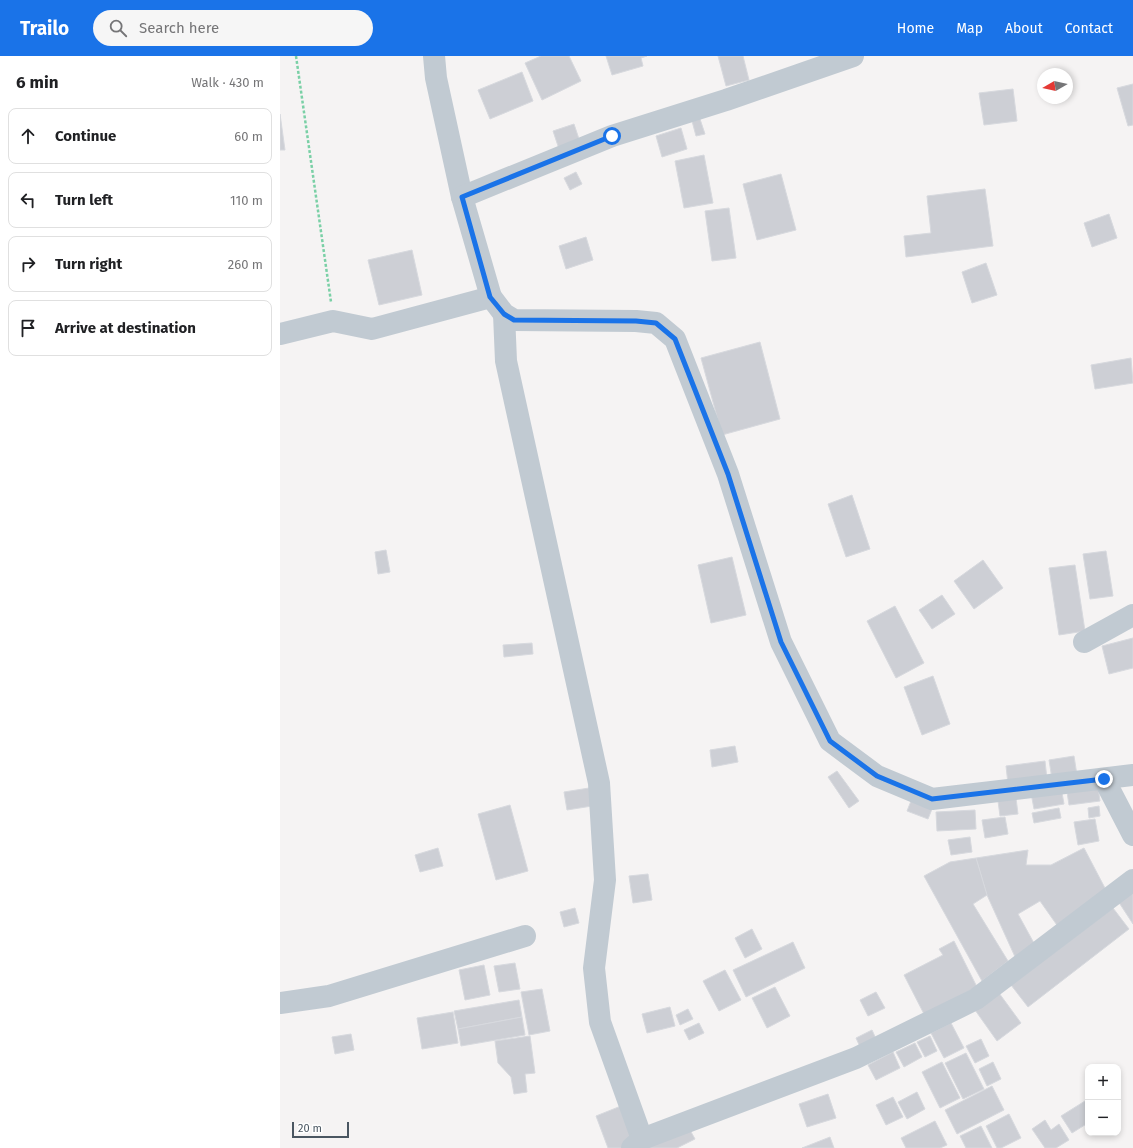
<!DOCTYPE html>
<meta charset="utf-8">
<style>
:root{--surface:#fff;--page:#f6f6f6;--text:#202124;--muted:#757577;--line:#e0e0e0;--accent:#1a73e8}
body{margin:0;font-family:"Fira Sans",sans-serif;background:var(--page);color:var(--text)}
.controls{position:absolute;right:12px;bottom:12px;display:grid;overflow:hidden;border-radius:8px;box-shadow:0 2px 6px #0003}
.controls button{width:36px;height:36px;display:grid;place-items:center;padding:0;border:0;border-bottom:1px solid var(--line);background:var(--surface);color:var(--text);font:20px sans-serif}
.compass{position:absolute;left:757px;top:12px;width:36px;height:36px;border-radius:50%;background:var(--surface);box-shadow:0 2px 6px #0003;rotate:261deg}
.scale{position:absolute;left:12px;bottom:10px;width:57px;box-sizing:border-box;padding-left:4px;border:2px solid #4a5661;border-top:0;font-size:11px;line-height:14px;white-space:nowrap;color:#4a5661;-webkit-text-stroke:3px #fff;paint-order:stroke}
.stop{position:absolute;width:12px;height:12px;margin:-9px;border:3px solid #1a73e8;border-radius:50%;background:#fff}
.stop.end{background:#1a73e8;border-color:#fff;box-shadow:0 1px 4px #0008}
.list{margin:0;padding:0;list-style:none}
h2{display:flex;justify-content:space-between;align-items:center;height:52px;margin:0;padding:0 16px;font-size:17px}
h2 small{font-size:13px;font-weight:400;color:var(--muted)}
.list li{display:grid;grid-template-columns:26px 1fr auto;gap:12px;align-items:center;box-sizing:border-box;height:56px;margin:0 8px 8px;padding:0 8px;border:1px solid var(--line);border-radius:8px}
.list b{display:block;font-size:15px;white-space:nowrap}
.list em{font-size:13px;font-style:normal;color:var(--muted)}
.icon{flex:none;width:22px;height:22px;fill:none;stroke:currentColor;stroke-width:2;stroke-linecap:round;stroke-linejoin:round}
.map{position:relative;flex:none;width:853px;height:1092px;overflow:hidden}
header{display:flex;align-items:center;gap:24px;box-sizing:border-box;height:56px;padding:0 20px;background:var(--accent);color:#fff}
header strong{font-size:19px}
nav{display:flex;gap:22px;margin-inline-start:auto;font-size:14px}
.search{width:280px;height:36px;background:var(--page);display:flex;align-items:center;gap:10px;box-sizing:border-box;padding:0 14px;border-radius:22px;color:var(--muted);font-size:15px}
main{display:flex}
aside{flex:1;background:var(--surface)}
.map>svg:first-child{display:block}
.building{fill:#cdcfd5;stroke:#d7d9de}
.lines{fill:none;stroke-linecap:round;stroke-linejoin:round}
.path{stroke:#7ad0a6;stroke-width:2.5;stroke-dasharray:3 2;stroke-linecap:butt}
.street{stroke:#c1cad2;stroke-width:22}
.route{stroke:#1a73e8;stroke-width:5}
</style>
<header>
<strong>Trailo</strong>
<div class="search"><svg class="icon" aria-label="search" viewBox="0 0 24 24"><circle cx="10" cy="10" r="6"/><path d="M15 15l6 6"/></svg>Search here</div>
<nav><a>Home</a><a>Map</a><a>About</a><a>Contact</a></nav>
</header>
<main>
<aside>
<h2>6 min<small>Walk · 430 m</small></h2>
<ul class="list">
<li><svg class="icon" aria-label="ahead" viewBox="0 0 24 24"><path d="M12 20V5M6 11l6-6 6 6"/></svg><div><b>Continue</b></div><em>60 m</em></li>
<li><svg class="icon" aria-label="left" viewBox="0 0 24 24"><path d="M17 20v-9H6M10 6l-5 5 5 5"/></svg><div><b>Turn left</b></div><em>110 m</em></li>
<li><svg class="icon" aria-label="right" viewBox="0 0 24 24"><path d="M7 20v-9h11M14 6l5 5-5 5"/></svg><div><b>Turn right</b></div><em>260 m</em></li>
<li><svg class="icon" aria-label="arrive" viewBox="0 0 24 24"><path d="M6 21V4h12l-3 4 3 4H6"/></svg><div><b>Arrive at destination</b></div></li>
</ul>
</aside>
<div class="map">
<svg width="853" height="1092" viewBox="0 0 853 1092">
<rect width="100%" height="100%" fill="#f5f3f3"/>
<g class="building">
<polygon points="261,0 289,0 301,25 262,44 245,7"/>
<polygon points="326,0 367,0 361,2 363,10 332,19"/>
<polygon points="438,0 463,0 469,24 446,30"/>
<polygon points="242,16 253,45 210,63 198,34"/>
<polygon points="853,28 853,69 848,70 837,32"/>
<polygon points="733,33 737,65 704,69 699,37"/>
<polygon points="0,58 5,94 0,94"/>
<polygon points="420,63 425,78 416,80 412,65"/>
<polygon points="294,68 300,86 279,93 273,75"/>
<polygon points="401,72 407,93 382,101 376,80"/>
<polygon points="424,99 433,147 404,152 395,105"/>
<polygon points="296,116 302,128 290,134 284,122"/>
<polygon points="501,118 516,174 477,184 463,128"/>
<polygon points="705,133 713,190 626,201 624,180 651,177 647,140"/>
<polygon points="449,152 456,202 432,205 425,155"/>
<polygon points="829,158 837,182 812,191 804,167"/>
<polygon points="306,181 313,204 286,213 279,190"/>
<polygon points="132,194 142,239 99,249 88,204"/>
<polygon points="706,207 717,239 692,247 682,216"/>
<polygon points="480,286 500,363 442,379 421,302"/>
<polygon points="851,302 853,327 815,333 811,309"/>
<polygon points="572,439 590,493 566,501 548,448"/>
<polygon points="106,494 110,516 98,518 95,496"/>
<polygon points="826,495 833,540 810,543 803,498"/>
<polygon points="452,501 466,559 431,567 418,509"/>
<polygon points="703,504 723,532 694,553 674,525"/>
<polygon points="795,509 805,575 779,579 769,512"/>
<polygon points="662,539 675,558 652,573 639,554"/>
<polygon points="615,550 644,607 616,622 587,565"/>
<polygon points="853,582 853,612 829,618 822,590"/>
<polygon points="252,587 253,598 224,601 223,589"/>
<polygon points="653,620 670,668 642,679 624,631"/>
<polygon points="455,690 458,706 432,711 430,694"/>
<polygon points="794,700 797,719 772,723 769,704"/>
<polygon points="765,705 767,723 728,728 726,710"/>
<polygon points="557,715 579,745 569,752 548,721"/>
<polygon points="781,731 784,748 754,753 751,737"/>
<polygon points="818,731 820,745 789,749 787,736"/>
<polygon points="309,732 312,750 287,754 284,736"/>
<polygon points="633,740 654,748 648,763 627,755"/>
<polygon points="736,742 738,758 720,760 718,745"/>
<polygon points="230,749 248,815 216,824 198,758"/>
<polygon points="819,750 820,760 809,762 808,752"/>
<polygon points="779,752 781,762 754,767 752,757"/>
<polygon points="695,754 696,773 657,775 656,756"/>
<polygon points="725,761 728,778 705,782 702,764"/>
<polygon points="815,763 819,785 798,789 794,766"/>
<polygon points="690,781 692,796 671,799 668,784"/>
<polygon points="158,792 163,810 140,816 135,799"/>
<polygon points="804,792 826,834 779,872 760,845 738,858 755,889 736,903 707,839 696,802 748,794 746,809 771,809"/>
<polygon points="696,802 707,839 693,848 728,905 702,925 644,820 670,806"/>
<polygon points="368,818 372,844 353,847 349,820"/>
<polygon points="853,835 853,868 838,845"/>
<polygon points="295,852 299,867 284,871 280,856"/>
<polygon points="833,852 849,873 748,951 731,929"/>
<polygon points="472,873 482,893 465,902 455,882"/>
<polygon points="674,885 697,931 644,958 624,919 663,899 659,893"/>
<polygon points="513,886 525,912 466,941 453,914"/>
<polygon points="235,907 240,933 219,936 214,910"/>
<polygon points="204,909 210,939 185,944 179,914"/>
<polygon points="445,914 461,944 439,955 423,925"/>
<polygon points="495,931 510,960 487,972 472,942"/>
<polygon points="262,933 270,975 249,979 241,936"/>
<polygon points="596,936 605,952 588,960 580,944"/>
<polygon points="719,937 741,967 717,985 695,954"/>
<polygon points="239,944 242,961 178,973 174,955"/>
<polygon points="390,951 395,970 367,977 362,958"/>
<polygon points="408,953 413,963 400,969 396,959"/>
<polygon points="173,956 178,987 142,993 137,962"/>
<polygon points="242,961 245,979 181,990 178,973"/>
<polygon points="419,967 424,977 409,984 404,974"/>
<polygon points="671,967 684,992 664,1002 651,977"/>
<polygon points="592,974 597,985 581,993 576,982"/>
<polygon points="71,978 74,994 55,998 52,981"/>
<polygon points="250,980 255,1017 245,1018 247,1036 234,1038 231,1021 218,1007 215,985"/>
<polygon points="650,980 657,995 645,1001 637,986"/>
<polygon points="701,983 709,1000 695,1007 686,990"/>
<polygon points="635,987 642,1001 624,1011 616,996"/>
<polygon points="613,996 620,1012 596,1024 588,1009"/>
<polygon points="686,997 704,1033 683,1043 665,1007"/>
<polygon points="662,1006 680,1042 660,1052 642,1016"/>
<polygon points="713,1006 721,1023 707,1030 699,1013"/>
<polygon points="712,1030 724,1054 677,1078 665,1054"/>
<polygon points="637,1036 645,1053 627,1063 618,1046"/>
<polygon points="548,1038 556,1062 527,1071 519,1048"/>
<polygon points="613,1041 623,1061 606,1069 596,1049"/>
<polygon points="805,1045 808,1049 808,1067 792,1077 781,1060"/>
<polygon points="341,1050 356,1089 347,1092 328,1092 316,1060"/>
<polygon points="729,1058 741,1082 721,1092 717,1092 706,1070"/>
<polygon points="765,1064 771,1074 779,1068 789,1084 776,1092 765,1092 752,1073"/>
<polygon points="655,1065 667,1089 660,1092 626,1092 621,1082"/>
<polygon points="406,1067 415,1083 397,1092 364,1092"/>
<polygon points="701,1070 712,1092 686,1092 680,1080"/>
<polygon points="550,1081 554,1092 522,1092"/>
</g>
<g class="lines">
<polyline class="path" points="16,0 51,246"/>
<g class="street">
<polyline points="154,0 156,22 182,141 211,241 224,258 234,264 356,265 376,267 395,283 448,418 501,586 550,685 597,720 652,743 853,719"/>
<polyline points="182,141 332,80 446,44 573,0"/>
<polyline points="224,258 226,305 319,727 325,824 314,912 320,966 362,1083"/>
<polyline points="0,278 53,265 92,273 211,241"/>
<polyline points="804,586 853,559"/>
<polyline points="824,723 853,779"/>
<polyline points="0,947 49,940 245,880"/>
<polyline points="352,1092 362,1083 576,1002 696,943 853,824"/>
</g>
</g>
<g class="lines">
<polyline class="route" points="332,80 182,141 210,241 224,258 234,264 356,265 376,267 395,283 448,418 501,586 550,685 597,720 652,743 824,723"/>
</g>
</svg>
<div class="controls">
<button>+</button>
<button>−</button>
</div>
<svg class="compass" viewBox="-18 -18 36 36"><path d="M0-13l5 13h-10z" fill="#e53935"/><path d="M0 13l5-13h-10z" fill="#757577"/></svg>
<div class="scale">20 m</div>
<div class="stop" style="left:332px;top:80px"></div>
<div class="stop end" style="left:824px;top:723px"></div>
</div>
</main>
